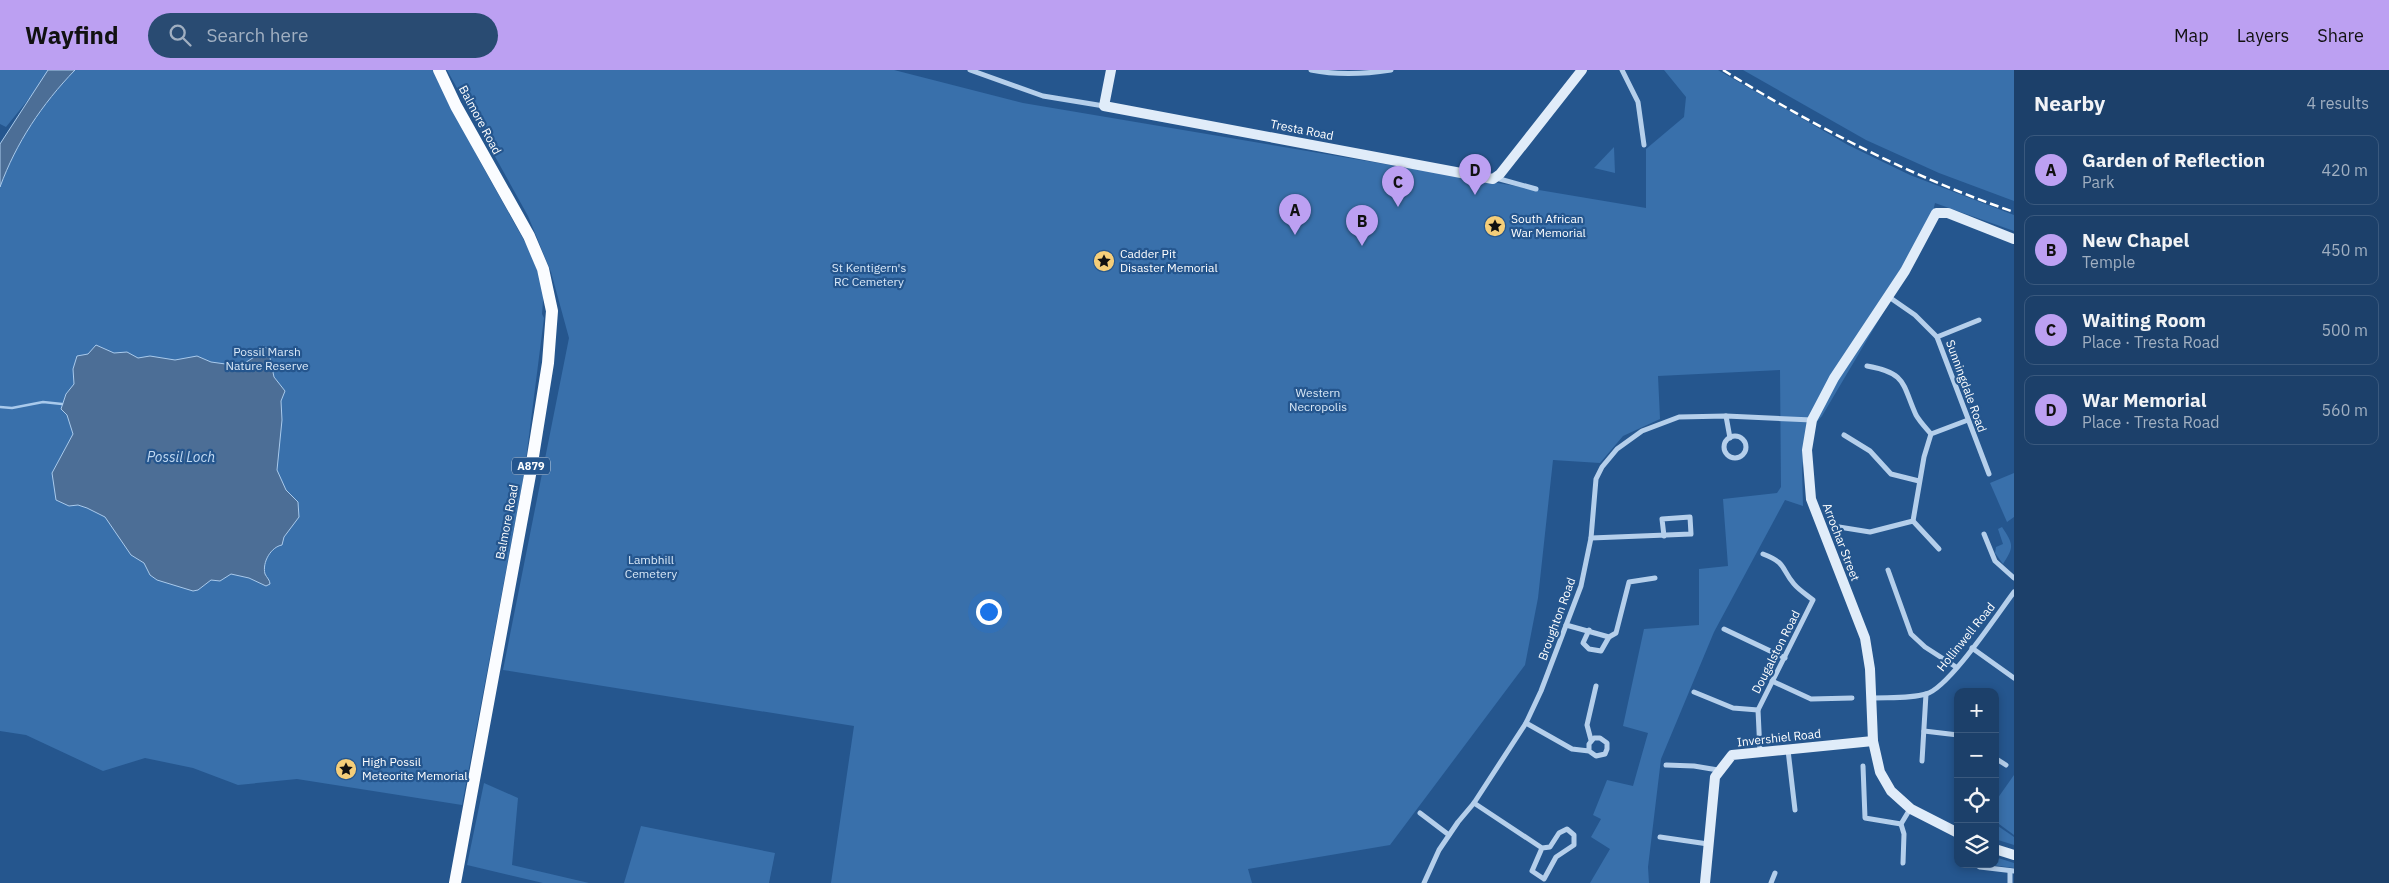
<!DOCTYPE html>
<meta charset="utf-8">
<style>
:root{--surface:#1c406a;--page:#294b72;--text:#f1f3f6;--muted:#a0afc1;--line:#3a597e;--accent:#bca0f2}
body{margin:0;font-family:"IBM Plex Sans",sans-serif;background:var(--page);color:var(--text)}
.controls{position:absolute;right:15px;bottom:15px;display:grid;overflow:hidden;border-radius:10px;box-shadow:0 2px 8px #0003}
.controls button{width:45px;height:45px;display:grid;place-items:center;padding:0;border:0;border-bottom:1px solid var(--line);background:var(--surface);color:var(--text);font:25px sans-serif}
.you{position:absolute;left:988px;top:541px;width:18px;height:18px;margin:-12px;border:4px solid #fff;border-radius:50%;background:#1a73e8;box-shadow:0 0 0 8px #1a73e833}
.badge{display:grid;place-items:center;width:32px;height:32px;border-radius:50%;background:var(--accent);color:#111;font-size:16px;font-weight:700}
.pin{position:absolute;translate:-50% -41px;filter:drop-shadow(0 1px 2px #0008)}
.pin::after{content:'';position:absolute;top:26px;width:18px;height:15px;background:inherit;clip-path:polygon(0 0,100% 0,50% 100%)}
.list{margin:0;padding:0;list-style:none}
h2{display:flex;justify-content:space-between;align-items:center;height:65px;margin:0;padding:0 20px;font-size:21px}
h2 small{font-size:16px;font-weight:400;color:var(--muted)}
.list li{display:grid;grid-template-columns:32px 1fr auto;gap:15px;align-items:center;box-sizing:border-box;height:70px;margin:0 10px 10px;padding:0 10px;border:1px solid var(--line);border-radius:10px}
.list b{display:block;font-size:19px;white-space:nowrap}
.list p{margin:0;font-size:16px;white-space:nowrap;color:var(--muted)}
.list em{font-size:16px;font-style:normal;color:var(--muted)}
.icon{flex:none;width:28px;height:28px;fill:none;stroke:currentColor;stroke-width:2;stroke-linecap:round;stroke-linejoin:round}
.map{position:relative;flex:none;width:2014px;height:813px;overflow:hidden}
header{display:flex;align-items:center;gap:30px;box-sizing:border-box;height:70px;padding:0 25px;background:var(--accent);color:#111}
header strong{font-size:24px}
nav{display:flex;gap:28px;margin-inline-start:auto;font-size:18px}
.search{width:350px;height:45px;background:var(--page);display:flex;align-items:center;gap:12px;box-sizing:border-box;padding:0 18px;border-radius:28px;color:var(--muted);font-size:19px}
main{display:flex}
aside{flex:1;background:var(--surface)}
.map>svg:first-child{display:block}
.green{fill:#3970ab}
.water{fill:#4c6e96;stroke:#a9caec}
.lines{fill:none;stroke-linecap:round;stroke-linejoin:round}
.stream{stroke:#a9caec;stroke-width:2.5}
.street{stroke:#b5cfeb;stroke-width:5}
.secondary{stroke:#e0ecf9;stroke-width:10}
.primary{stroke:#fafcff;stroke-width:12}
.rail{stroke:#fff;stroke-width:2.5;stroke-dasharray:9 4;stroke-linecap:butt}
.labels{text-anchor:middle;stroke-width:4.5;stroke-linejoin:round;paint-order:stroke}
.shield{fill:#25568e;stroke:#beccdd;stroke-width:1}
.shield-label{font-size:11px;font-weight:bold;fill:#fff}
.street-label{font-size:12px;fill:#fff;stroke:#25568e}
.poi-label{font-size:12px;fill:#fff;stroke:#25568e;text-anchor:start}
.park-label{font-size:12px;fill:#dae9f8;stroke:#25568e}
.water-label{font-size:14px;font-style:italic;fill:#c1d9f2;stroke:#25568e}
</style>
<header>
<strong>Wayfind</strong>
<div class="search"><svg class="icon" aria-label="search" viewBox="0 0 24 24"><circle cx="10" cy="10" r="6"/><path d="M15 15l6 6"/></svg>Search here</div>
<nav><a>Map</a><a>Layers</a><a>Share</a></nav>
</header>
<main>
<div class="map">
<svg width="2014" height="813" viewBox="0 0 2014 813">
<rect width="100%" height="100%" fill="#25568e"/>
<g class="green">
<polygon points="0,0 52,0 6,57 0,54"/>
<path d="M 75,0 L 437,0 L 478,88 L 530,181 L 544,219 L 542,244 L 544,248 L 524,405 L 462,735 L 297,709 L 238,715 L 193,698 L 145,688 L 103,701 L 26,665 L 0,661 L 0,117 C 16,73 42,34 75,0 Z"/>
<polygon points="447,0 894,0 1023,33 1646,138 1646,79 1684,47 1686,27 1664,0 1718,0 1848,75 1910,105 2014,145 2014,161 1935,133 1926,170 1822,346 1808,362 1802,398 1803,436 1785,430 1714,562 1661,689 1648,797 1649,813 1590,813 1610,779 1591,767 1601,749 1593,745 1607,710 1633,716 1648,663 1623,656 1644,559 1699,555 1699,499 1728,496 1723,429 1777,423 1781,417 1780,300 1658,306 1660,349 1623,366 1600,393 1553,390 1538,528 1525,595 1390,775 1248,799 1252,813 831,813 854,656 503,600 569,268 551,202 528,146"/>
<polygon points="1743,0 2014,0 2014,131 1939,103 1866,70"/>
<polygon points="1614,77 1615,103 1594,98"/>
<polygon points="2014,403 2014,447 2007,452 1990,413"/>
<path d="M 2002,457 C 2014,475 2014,477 2003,494 L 1995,483 L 1996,477 L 2003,474 L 1998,459 Z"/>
<polygon points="2014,705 2014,765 1995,751 1995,732"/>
<polygon points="484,713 518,728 512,795 589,813 543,813 467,795"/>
<polygon points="1995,754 2014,767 2014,775 1995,769"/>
<polygon points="641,756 775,783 769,813 624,813"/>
<polygon points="1995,787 2014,793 2014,798 1984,794 1995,794"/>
</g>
<g class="water">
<path d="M 48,0 L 75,0 C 42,34 16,73 0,117 L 0,74 Z"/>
<path d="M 96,275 L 114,283 L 127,282 L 138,288 L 150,286 L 175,290 L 197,286 L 211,292 L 240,296 L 259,284 L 263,276 L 268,279 L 274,307 L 285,321 L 281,331 L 282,350 L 277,400 L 286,420 L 298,432 L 299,447 L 284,467 L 282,475 C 271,477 262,492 265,504 C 267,508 270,510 270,514 L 266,516 L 249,508 L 231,504 L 220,511 L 211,510 L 198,520 L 193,521 L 157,510 L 150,505 L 144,493 L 131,485 L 105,447 L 87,438 L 78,435 L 69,436 L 56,430 L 52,403 L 73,364 L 67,345 L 61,339 L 66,324 L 74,314 L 73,299 L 77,286 L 88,284 Z"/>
</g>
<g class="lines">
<polyline class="stream" points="0,337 12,338 43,332 62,334"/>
<g class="street">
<polyline points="970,0 1043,26 1104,36"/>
<path d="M 1311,0 C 1336,5 1365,4 1391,0"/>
<polyline points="1622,0 1638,32 1644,75"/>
<polyline points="1496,108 1536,119"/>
<polyline points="1889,227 1915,245 1937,267 1989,404"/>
<polyline points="1937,267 1979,250"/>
<path d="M 1867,296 C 1907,303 1902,314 1916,345 C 1920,352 1926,358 1931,364"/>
<polyline points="1726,346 1730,368"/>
<polyline points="1844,365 1870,381 1891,404 1919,411"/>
<circle cx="1735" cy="377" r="11"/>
<polyline points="1913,451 1939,479"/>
<polyline points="1839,457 1870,462 1913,451 1924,387 1931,364 1968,350"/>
<polyline points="1984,464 1995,491 2014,508"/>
<polyline points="1591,468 1691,464 1690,447 1662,449 1664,466"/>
<polyline points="1888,500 1911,564 1925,577 1956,597"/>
<polyline points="1566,555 1609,567 1616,563 1629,512 1655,508"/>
<polyline points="1724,559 1785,588"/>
<polyline points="1589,560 1583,573 1589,579 1601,581 1609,567"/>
<polyline points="1972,578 2014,608"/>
<polyline points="1772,611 1811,629 1852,628"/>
<polyline points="1694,622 1733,638 1758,640"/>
<path d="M 1871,628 C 1888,627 1909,629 1926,624 C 1949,618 1998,543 2014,522"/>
<polyline points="1526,653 1572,679 1589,681 1596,686 1605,684 1607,679 1607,673 1600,668 1594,668 1589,674 1589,681"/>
<polyline points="1924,661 1958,665"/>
<polyline points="1591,670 1587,655 1596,616"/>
<polyline points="1788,680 1795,740"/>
<path d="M 1760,682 L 1758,640 L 1813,530 C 1807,525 1799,520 1794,514 C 1781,499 1787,493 1763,484"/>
<polyline points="1995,688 2006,695"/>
<polyline points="1922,691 1926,624"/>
<polyline points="1666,695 1694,696 1718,700"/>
<polyline points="1863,696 1865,748 1901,754"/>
<polyline points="1474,733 1542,778 1550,777 1559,763 1567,759 1574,765 1574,775 1556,787 1544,809 1532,801 1542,778"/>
<polyline points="1420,743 1449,765"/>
<polyline points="1660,767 1708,774"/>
<polyline points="1903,793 1904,764 1901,754 1910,739"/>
<polyline points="1975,794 1980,797 2014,801"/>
<polyline points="1424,813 1439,780 1458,752 1474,733 1526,653 1541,621 1581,516 1591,468 1596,409 1602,397 1617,379 1642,361 1679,347 1726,346 1812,350"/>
<polyline points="1771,813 1775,803"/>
<polyline points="2010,813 2010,801"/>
</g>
<g class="secondary">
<polyline points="1111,0 1104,36 1493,109 1500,104 1582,0"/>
<polyline points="1958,763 1911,739 1891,721 1880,702 1873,671 1870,599 1865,568 1811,429 1807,380 1812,350 1822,331 1834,308 1905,201 1936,143 1948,143 2014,169"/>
<polyline points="1995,779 2014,785"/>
<polyline points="1705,813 1715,707 1732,685 1873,671"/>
</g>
<polyline class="primary" points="439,0 456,36 529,166 543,199 552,241 548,293 530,405 455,813"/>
<path class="rail" d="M 1723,0 C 1815,57 1912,107 2014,142"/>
</g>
<defs>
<g id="sight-disc" transform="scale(1.125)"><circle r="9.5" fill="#f5ce79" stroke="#25568e"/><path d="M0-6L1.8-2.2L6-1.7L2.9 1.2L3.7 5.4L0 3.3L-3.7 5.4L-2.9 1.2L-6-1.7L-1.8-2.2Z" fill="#111"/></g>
</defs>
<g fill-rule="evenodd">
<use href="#sight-disc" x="1495" y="156"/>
<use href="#sight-disc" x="1104" y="191"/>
<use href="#sight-disc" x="346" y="699"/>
</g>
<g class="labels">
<rect class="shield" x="512" y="387.5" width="38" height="17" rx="4"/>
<g class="shield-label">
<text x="531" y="400">A879</text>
</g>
<g class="street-label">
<text transform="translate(480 50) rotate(62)" y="4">Balmore Road</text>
<text transform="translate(1302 60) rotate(11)" y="4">Tresta Road</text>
<text transform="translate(1966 316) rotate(70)" y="4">Sunningdale Road</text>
<text transform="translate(507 452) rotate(-79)" y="4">Balmore Road</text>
<text transform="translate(1841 472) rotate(69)" y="4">Arrochar Street</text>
<text transform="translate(1557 549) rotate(-70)" y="4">Broughton Road</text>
<text transform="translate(1966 567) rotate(-51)" y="4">Hollinwell Road</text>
<text transform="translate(1776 582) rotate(-63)" y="4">Dougalston Road</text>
<text transform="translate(1779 668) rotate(-6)" y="4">Invershiel Road</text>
</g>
<g class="poi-label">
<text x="1511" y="153">South African<tspan x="1511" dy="14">War Memorial</tspan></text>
<text x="1120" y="188">Cadder Pit<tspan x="1120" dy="14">Disaster Memorial</tspan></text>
<text x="362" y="696">High Possil<tspan x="362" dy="14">Meteorite Memorial</tspan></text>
</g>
<g class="park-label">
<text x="869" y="202">St Kentigern's<tspan x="869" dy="14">RC Cemetery</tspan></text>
<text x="267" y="286">Possil Marsh<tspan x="267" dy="14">Nature Reserve</tspan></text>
<text x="1318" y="327">Western<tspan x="1318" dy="14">Necropolis</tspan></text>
<text x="651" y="494">Lambhill<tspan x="651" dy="14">Cemetery</tspan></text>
</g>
<g class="water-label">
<text x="181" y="392">Possil Loch</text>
</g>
</g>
</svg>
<div class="controls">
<button>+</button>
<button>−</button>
<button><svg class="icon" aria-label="locate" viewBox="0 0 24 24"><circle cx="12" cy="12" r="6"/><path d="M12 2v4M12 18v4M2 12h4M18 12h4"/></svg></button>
<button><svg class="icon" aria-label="layers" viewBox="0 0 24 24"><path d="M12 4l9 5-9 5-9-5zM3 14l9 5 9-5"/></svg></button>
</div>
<div class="you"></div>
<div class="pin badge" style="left:1295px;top:165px">A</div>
<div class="pin badge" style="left:1362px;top:176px">B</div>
<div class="pin badge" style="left:1398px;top:137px">C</div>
<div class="pin badge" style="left:1475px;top:125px">D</div>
</div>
<aside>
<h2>Nearby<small>4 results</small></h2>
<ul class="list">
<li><span class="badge">A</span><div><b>Garden of Reflection</b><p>Park</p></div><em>420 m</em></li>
<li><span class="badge">B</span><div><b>New Chapel</b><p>Temple</p></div><em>450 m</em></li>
<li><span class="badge">C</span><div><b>Waiting Room</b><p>Place · Tresta Road</p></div><em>500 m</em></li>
<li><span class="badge">D</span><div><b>War Memorial</b><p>Place · Tresta Road</p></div><em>560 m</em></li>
</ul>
</aside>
</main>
